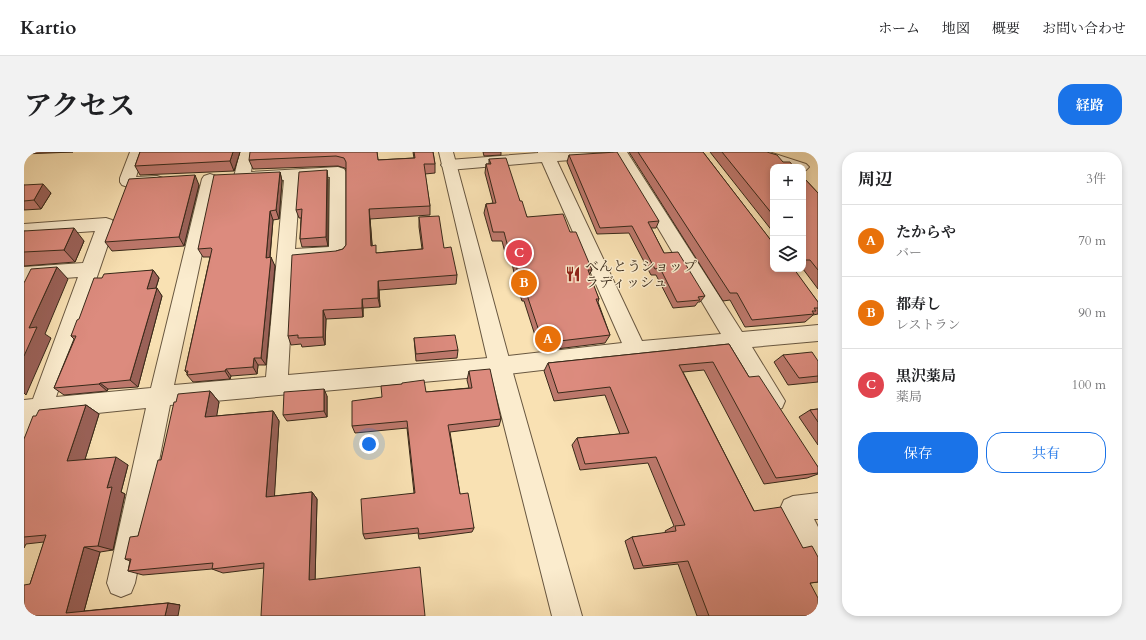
<!DOCTYPE html>
<html lang="ja">
<meta charset="utf-8">
<style>
:root{--surface:#fff;--page:#f2f2f2;--text:#202124;--muted:#757577;--line:#e0e0e0;--accent:#1a73e8}
body{margin:0;font-family:Cardo,"Noto Serif JP",serif;background:var(--page);color:var(--text)}
.controls{position:absolute;right:12px;top:12px;display:grid;overflow:hidden;border-radius:8px;box-shadow:0 2px 6px #0003}
.controls button{width:36px;height:36px;display:grid;place-items:center;padding:0;border:0;border-bottom:1px solid var(--line);background:var(--surface);color:var(--text);font:20px sans-serif}
.you{position:absolute;left:345px;top:292px;width:14px;height:14px;margin:-10px;border:3px solid #fff;border-radius:50%;background:#1a73e8;box-shadow:0 0 0 6px #1a73e833}
.badge{display:grid;place-items:center;width:26px;height:26px;border-radius:50%;background:var(--accent);color:#fff;font-size:13px;font-weight:700}
.pin{position:absolute;translate:-50% -50%;border:2px solid #fff;box-shadow:0 1px 4px #0006}
.list{margin:0;padding:0;list-style:none}
h2{display:flex;justify-content:space-between;align-items:center;height:52px;margin:0;padding:0 16px;font-size:17px}
h2 small{font-size:13px;font-weight:400;color:var(--muted)}
.list li{display:grid;grid-template-columns:26px 1fr auto;gap:12px;align-items:center;box-sizing:border-box;height:72px;padding:0 16px;border-top:1px solid var(--line)}
.list b{display:block;font-size:15px;white-space:nowrap}
.list p{margin:0;font-size:13px;white-space:nowrap;color:var(--muted)}
.list em{font-size:13px;font-style:normal;color:var(--muted)}
.actions{display:flex;gap:8px;padding:12px 16px}
.actions a{flex:1;padding:9px 0;border:1px solid var(--accent);border-radius:16px;text-align:center;font-size:14px;color:var(--accent)}
.actions .main{background:var(--accent);color:#fff}
.icon{flex:none;width:22px;height:22px;fill:none;stroke:currentColor;stroke-width:2;stroke-linecap:round;stroke-linejoin:round}
.map{position:relative;flex:none;width:794px;height:464px;overflow:hidden;border-radius:16px}
header{display:flex;align-items:center;gap:24px;box-sizing:border-box;height:56px;padding:0 20px;background:var(--surface);border-bottom:1px solid var(--line)}
header strong{font-size:19px}
nav{display:flex;gap:22px;margin-inline-start:auto;font-size:14px}
.intro{display:flex;align-items:center;justify-content:space-between;box-sizing:border-box;height:96px;padding:0 24px}
h1{margin:0;font-size:28px}
.button{padding:10px 18px;border-radius:16px;background:var(--accent);color:#fff;font-size:14px;font-weight:700}
main{display:flex;gap:24px;padding:0 24px}
aside{flex:1;background:var(--surface);border-radius:16px;box-shadow:0 2px 6px #0003}
.map>svg:first-child{display:block}
.lines{fill:none;stroke-linecap:round;stroke-linejoin:round}
.minor-casing{stroke:#685740;stroke-width:2}
.tertiary-casing{stroke:#685740;stroke-width:2}
.minor{fill:#fbecce;fill-rule:evenodd}
.tertiary{fill:#fbecce;fill-rule:evenodd}
.wall{fill:#bd786c;stroke:#382919}
.shaded-wall{fill:#9a6158;stroke:#382919}
.building{fill:#dc8b7e;stroke:#382919}
.labels{text-anchor:middle;stroke-width:3;stroke-linejoin:round;paint-order:stroke}
.poi-label{font-size:14px;fill:#382919;stroke:#fbecce;text-anchor:start}
</style>
<header>
<strong>Kartio</strong>
<nav><a>ホーム</a><a>地図</a><a>概要</a><a>お問い合わせ</a></nav>
</header>
<div class="intro"><h1>アクセス</h1><a class="button">経路</a></div>
<main>
<div class="map">
<svg width="794" height="464" viewBox="0 0 794 464">
<rect width="100%" height="100%" fill="#f9e1b3"/>
<filter id="stains"><feTurbulence type="fractalNoise" baseFrequency=".005" numOctaves="4"/><feColorMatrix values="0 0 0 0 .2 0 0 0 0 .09 0 0 0 0 .02 0 0 0 .5 -.17"/></filter>
<radialGradient id="worn" r=".72"><stop offset=".6" stop-color="#630" stop-opacity="0"/><stop offset="1" stop-color="#630" stop-opacity=".3"/></radialGradient>
<g class="lines">
<g class="minor-casing">
<g id="minor">
<polygon points="106,0 120,0 112,25 133,24 139,26 141,29 139,32 104,35 98,33 96,30 96,26"/>
<path d="M 216,0 L 230,0 L 227,20 L 314,15 L 320,17 L 322,20 L 323,101 L 320,105 L 314,107 L 270,110 L 264,223 L 476,205 L 598,191 L 518,10 L 425,18 L 420,16 L 417,13 L 420,10 L 425,8 L 514,1 L 514,0 L 584,1 L 581,4 L 576,6 L 533,9 L 618,189 L 697,182 L 589,0 L 603,0 L 718,180 L 794,173 L 794,189 L 728,195 L 761,249 L 758,256 L 750,259 L 742,256 L 707,197 L 612,207 L 476,223 L 146,253 L 111,431 L 107,441 L 97,445 L 87,441 L 83,431 L 122,256 L 25,266 L 9,311 L 0,314 L 0,248 L 9,247 L 54,125 L 0,129 L 0,115 L 59,111 L 71,79 L 0,84 L 0,72 L 82,66 L 88,68 L 91,72 L 32,245 L 127,236 L 178,27 L 180,24 L 186,22 L 192,24 L 194,27 L 150,233 L 242,225 L 260,28 L 228,30 L 212,28 L 210,25 ZM 306,25 L 305,95 L 271,97 L 276,27 Z"/>
<polygon points="723,0 745,0 782,12 785,15 782,18 779,19 779,15 761,15 725,3"/>
<polygon points="794,341 794,367 790,367 794,375 794,415 784,411 756,357 760,348 769,344"/>
</g>
</g>
<g class="tertiary-casing">
<polygon id="tertiary" points="415,0 429,0 487,214 558,464 528,464 465,214"/>
</g>
<use href="#minor" class="minor"/>
<use href="#tertiary" class="tertiary"/>
</g>
<g class="wall">
<polygon points="0,0 49,0 0,2"/>
<polygon points="116,0 216,0 210,19 116,23 111,14"/>
<polygon points="353,0 354,8 390,6 389,0 409,0 411,12 411,21 401,22 406,54 406,63 346,67 348,94 352,101 398,97 395,75 395,65 420,96 433,123 432,132 355,138 356,155 339,156 339,165 302,167 301,193 278,195 277,192 267,193 264,184 312,99 319,97 322,93 322,17 321,16 314,14 229,17 225,8"/>
<polygon points="459,0 477,0 477,3 460,4"/>
<polygon points="605,0 679,0 794,150 794,162 789,163 781,170 721,175 706,148 699,149"/>
<polygon points="686,0 743,0 759,10 749,15 749,80"/>
<polygon points="545,3 635,69 632,76 627,76 640,101 681,144 676,150 674,150 671,154 649,156 632,123 627,123 605,81 573,82 543,10"/>
<polygon points="465,7 496,49 503,65 546,80 568,118 565,123 575,147 574,150 586,183 581,191 516,199 500,149 498,149 493,134 487,107 483,108 478,89 468,89 460,61 462,52 469,51 461,21 462,12 465,12"/>
<polygon points="256,20 258,29 255,67 249,68 246,106 251,114 242,213 234,213 233,222 207,224 206,227 169,230 163,223 163,221 161,219 186,105 179,105 174,97"/>
<polygon points="779,25 794,41 794,137 779,117"/>
<polygon points="304,27 304,94 278,95 276,87 277,66 275,66 272,58"/>
<polygon points="0,33 27,41 17,57 0,58"/>
<polygon points="175,33 160,94 88,99 81,90"/>
<polygon points="0,79 60,89 51,110 0,114"/>
<polygon points="129,118 135,126 132,136 138,144 114,235 84,237 83,239 40,243 30,236 50,187 47,184 78,126"/>
<polygon points="390,186 434,198 433,206 392,209"/>
<polygon points="705,192 725,225 794,315 794,322 783,326 740,332 680,218 659,220 730,359 779,396 794,405 794,430 786,431 794,464 673,464 654,412 610,417 601,389 608,385 642,381 641,379 650,374 624,311 556,318 548,293 553,286 596,282 581,243 530,249 520,219 524,211"/>
<polygon points="759,203 794,209 794,230 764,233 750,210"/>
<polygon points="445,219 477,267 475,274 426,280 436,342 450,376 448,380 395,387 394,381 341,387 339,382 390,341 383,276 331,281 328,274 358,245 378,232 402,240 445,236 443,228"/>
<polygon points="186,239 195,250 192,264 249,259 255,269 250,344 288,340 293,347 291,428 401,464 240,416 199,421 188,417 119,423 104,419 106,409 101,407 114,384 137,308 152,250"/>
<polygon points="303,244 303,265 263,269 259,263"/>
<polygon points="62,253 75,262 61,307 104,313 97,340 101,342 89,398 76,400 60,459 144,451 156,453 0,464 6,432 20,390 2,392 0,396 0,287 12,264"/>
<polygon points="794,257 794,293 775,265 786,258"/>
</g>
<g class="shaded-wall">
<polygon points="209,0 216,0 210,19 206,9"/>
<polygon points="303,18 304,27 304,94 302,85"/>
<polygon points="256,20 258,29 255,67 252,58"/>
<polygon points="171,23 175,33 160,94 155,85"/>
<polygon points="19,32 27,41 17,57 10,48"/>
<polygon points="345,57 346,67 349,103 347,94"/>
<polygon points="246,59 249,68 245,114 242,106"/>
<polygon points="50,76 60,89 51,110 40,98"/>
<polygon points="247,105 251,114 242,213 237,206"/>
<polygon points="33,115 44,127 21,182 27,186 2,243 0,241 0,204 5,176"/>
<polygon points="129,118 135,126 129,145 123,137"/>
<polygon points="354,129 355,138 356,155 354,146"/>
<polygon points="133,136 138,144 114,235 106,228"/>
<polygon points="338,147 339,156 339,165 338,156"/>
<polygon points="299,158 302,167 301,193 299,185"/>
<polygon points="230,206 234,213 233,222 229,215"/>
<polygon points="202,217 207,224 206,227 201,219"/>
<polygon points="76,231 84,237 83,239 75,232"/>
<polygon points="300,237 303,244 303,265 300,259"/>
<polygon points="186,239 195,250 191,275 181,265"/>
<polygon points="62,253 75,262 58,317 43,309"/>
<polygon points="249,259 255,269 250,352 242,345"/>
<polygon points="92,305 104,313 97,340 101,342 89,398 74,394 83,336"/>
<polygon points="288,340 293,347 291,432 285,428"/>
<polygon points="60,395 76,400 59,463 42,461"/>
<polygon points="144,451 156,453 154,464 141,464"/>
</g>
<g class="building">
<polygon points="116,0 209,0 206,9 111,14"/>
<polygon points="226,0 353,0 354,8 391,6 390,0 409,0 411,12 400,12 406,54 345,57 347,94 352,93 352,101 399,97 395,65 415,64 420,96 427,95 433,123 354,129 354,146 338,147 338,156 299,158 299,185 274,186 274,183 264,184 268,103 312,99 319,97 322,93 322,10 320,6 312,4 225,8"/>
<polygon points="593,0 635,69 624,70 640,101 654,100 681,144 674,145 676,148 653,150 636,116 631,117 608,74 576,76 545,3"/>
<polygon points="614,0 679,0 749,91 749,117 770,117 794,150 794,156 790,156 792,159 788,159 790,162 728,168 713,141 706,141"/>
<polygon points="698,0 743,0 753,3 759,10 766,10 770,15 749,15 749,63"/>
<polygon points="482,6 496,49 498,49 503,65 539,62 546,80 552,80 568,118 564,118 575,147 572,147 586,183 519,191 502,140 500,140 495,126 489,98 485,99 480,80 469,80 462,52 472,51 462,12 467,12 465,7"/>
<polygon points="303,18 302,85 276,87 278,57 272,58 275,20"/>
<polygon points="256,20 252,58 246,59 242,106 247,105 237,206 230,206 229,215 202,217 201,219 163,223 164,219 161,219 188,97 187,96 174,97 190,23"/>
<polygon points="171,23 155,85 81,90 105,27"/>
<polygon points="779,25 794,41 794,118 786,108 779,108"/>
<polygon points="19,32 10,48 0,49 0,33"/>
<polygon points="50,76 40,98 0,100 0,79"/>
<polygon points="33,115 5,176 13,175 0,204 0,131 7,117"/>
<polygon points="129,118 123,137 133,136 106,228 76,231 75,232 30,236 52,184 47,184 53,168 55,167 70,126 78,126 80,122"/>
<polygon points="431,183 434,198 392,202 390,186"/>
<polygon points="705,192 725,225 735,224 794,315 794,321 752,326 689,210 655,213 730,359 757,355 779,396 788,394 794,405 794,430 786,431 794,446 794,464 685,464 664,409 619,414 608,385 652,379 651,374 661,373 632,305 561,312 553,286 605,281 586,235 534,241 524,211"/>
<polygon points="788,200 794,209 794,224 775,226 759,203"/>
<polygon points="466,217 477,267 424,273 436,342 444,341 450,376 395,382 394,376 339,382 337,347 391,341 383,269 328,274 328,249 358,245 357,234 378,232 378,231 400,228 402,240 448,236 445,219"/>
<polygon points="300,237 300,259 259,263 260,240"/>
<polygon points="186,239 181,265 249,259 242,345 288,340 285,428 396,415 401,464 237,464 240,411 188,417 189,411 104,419 107,407 101,407 106,385 114,384 134,308 137,308 150,250 152,250 154,242"/>
<polygon points="62,253 43,309 92,305 83,336 88,335 74,394 60,395 42,461 144,451 141,464 0,464 0,433 6,432 22,383 0,385 0,287 9,264 12,264 15,258"/>
<polygon points="794,257 794,270 786,258"/>
</g>
<defs>
<g id="restaurant-bare" transform="scale(1.2)"><path d="M-5-6h1v4h1v-4h1v4h1v-4h1v5L-1.5 .5V6h-2V.5L-5-1ZM5-6V6H3V1.5H1.5Q1.5-4 5-6Z" fill="#8f2418" stroke="#fbecce" stroke-width="2.5" paint-order="stroke"/></g>
</defs>
<g fill-rule="evenodd">
<use href="#restaurant-bare" x="549" y="122"/>
</g>
<g class="labels">
<g class="poi-label">
<text x="561" y="119">べんとうショップ<tspan x="561" dy="16">ラディッシュ</tspan></text>
</g>
</g>
<rect width="100%" height="100%" filter="url(#stains)"/>
<rect width="100%" height="100%" fill="url(#worn)"/>
</svg>
<div class="controls">
<button>+</button>
<button>−</button>
<button><svg class="icon" aria-label="layers" viewBox="0 0 24 24"><path d="M12 4l9 5-9 5-9-5zM3 14l9 5 9-5"/></svg></button>
</div>
<div class="you"></div>
<div class="pin badge" style="left:524px;top:187px;background:#e8710a">A</div>
<div class="pin badge" style="left:500px;top:131px;background:#e8710a">B</div>
<div class="pin badge" style="left:495px;top:101px;background:#e0444e">C</div>
</div>
<aside>
<h2>周辺<small>3件</small></h2>
<ul class="list">
<li><span class="badge" style="background:#e8710a">A</span><div><b>たからや</b><p>バー</p></div><em>70 m</em></li>
<li><span class="badge" style="background:#e8710a">B</span><div><b>都寿し</b><p>レストラン</p></div><em>90 m</em></li>
<li><span class="badge" style="background:#e0444e">C</span><div><b>黒沢薬局</b><p>薬局</p></div><em>100 m</em></li>
</ul>
<div class="actions"><a class="main">保存</a><a>共有</a></div>
</aside>
</main>
